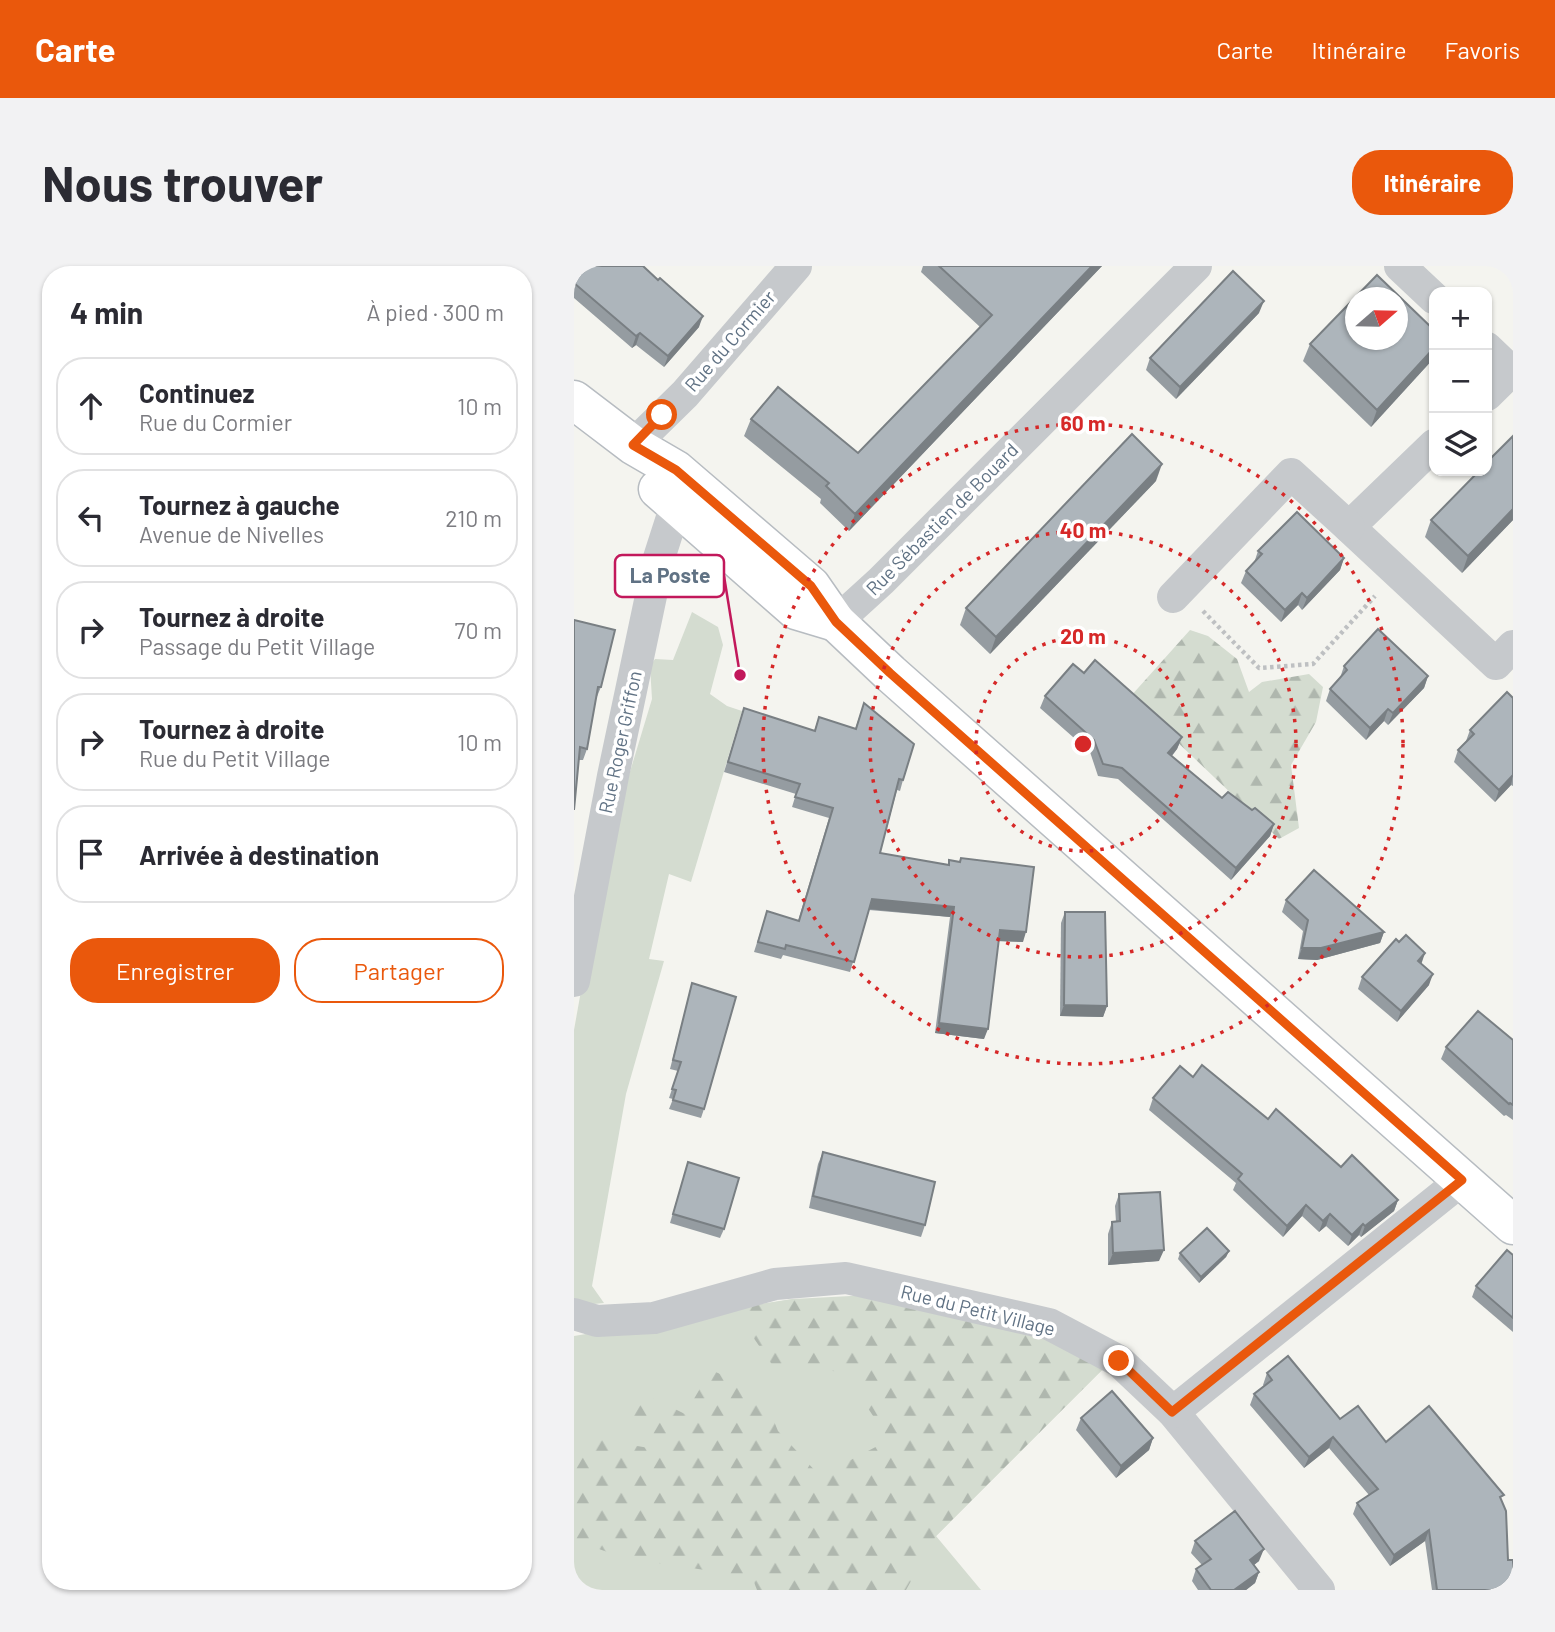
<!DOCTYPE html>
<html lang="fr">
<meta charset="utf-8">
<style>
:root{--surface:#fff;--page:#f2f2f3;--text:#2b2b33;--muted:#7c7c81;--line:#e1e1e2;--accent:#ea580c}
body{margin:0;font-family:Barlow,sans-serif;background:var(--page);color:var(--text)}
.controls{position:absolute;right:21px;top:21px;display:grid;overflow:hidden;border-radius:14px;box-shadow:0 2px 5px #0004}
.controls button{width:63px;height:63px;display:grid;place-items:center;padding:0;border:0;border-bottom:2px solid var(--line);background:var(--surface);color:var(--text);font:35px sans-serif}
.compass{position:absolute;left:771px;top:21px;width:63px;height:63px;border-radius:50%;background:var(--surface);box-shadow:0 2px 5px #0004;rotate:70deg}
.stop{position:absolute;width:21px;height:21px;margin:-16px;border:5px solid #ea580c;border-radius:50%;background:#fff}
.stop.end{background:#ea580c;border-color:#fff;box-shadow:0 2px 7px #0008}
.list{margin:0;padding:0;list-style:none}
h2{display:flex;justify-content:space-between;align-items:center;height:91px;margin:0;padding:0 28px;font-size:30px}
h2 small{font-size:23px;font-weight:400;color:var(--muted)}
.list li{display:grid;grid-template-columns:46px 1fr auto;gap:21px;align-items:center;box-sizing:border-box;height:98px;margin:0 14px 14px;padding:0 14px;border:2px solid var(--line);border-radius:28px}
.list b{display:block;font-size:26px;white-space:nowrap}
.list p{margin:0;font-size:23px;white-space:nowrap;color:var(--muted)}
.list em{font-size:23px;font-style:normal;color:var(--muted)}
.actions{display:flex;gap:14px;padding:21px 28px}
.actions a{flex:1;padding:16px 0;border:2px solid var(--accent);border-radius:28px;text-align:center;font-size:24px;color:var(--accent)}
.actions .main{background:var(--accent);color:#fff}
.icon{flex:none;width:38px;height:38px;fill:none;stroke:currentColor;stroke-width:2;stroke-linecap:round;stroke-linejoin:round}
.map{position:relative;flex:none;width:939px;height:1324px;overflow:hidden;border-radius:28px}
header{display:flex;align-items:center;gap:42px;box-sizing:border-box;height:98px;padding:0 35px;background:var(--accent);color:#fff}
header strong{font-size:33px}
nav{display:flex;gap:38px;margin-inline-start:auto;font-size:24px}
.intro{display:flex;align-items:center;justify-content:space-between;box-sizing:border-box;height:168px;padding:0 42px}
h1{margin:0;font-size:49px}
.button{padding:18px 32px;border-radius:28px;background:var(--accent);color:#fff;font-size:24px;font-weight:700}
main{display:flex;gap:42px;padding:0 42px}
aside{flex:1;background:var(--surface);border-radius:28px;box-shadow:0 2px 5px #0004}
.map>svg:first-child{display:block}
.green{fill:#d4dcd0}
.forest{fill:url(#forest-firs)}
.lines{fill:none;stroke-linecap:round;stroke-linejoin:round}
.secondary-casing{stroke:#b7bcc1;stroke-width:41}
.path{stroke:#bec0c2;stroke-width:4.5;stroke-dasharray:3.5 3.5;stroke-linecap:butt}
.street{stroke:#c6c9cc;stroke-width:32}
.secondary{stroke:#fff;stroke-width:38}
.wall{fill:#959ca1}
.shaded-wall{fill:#797f83}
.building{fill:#adb5bb;stroke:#797f83;stroke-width:2;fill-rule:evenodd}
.route{stroke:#ea580c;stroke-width:9}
.ring{fill:none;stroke:#d62828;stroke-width:3.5;stroke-dasharray:3.5 7}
.labels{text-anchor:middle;stroke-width:7;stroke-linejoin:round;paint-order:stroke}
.street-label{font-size:19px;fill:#607284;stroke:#fff}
.centre{fill:#d62828;stroke:#fff;stroke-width:3.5}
.ring-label{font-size:21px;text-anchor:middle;font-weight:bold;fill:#d62828;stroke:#fff;stroke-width:7;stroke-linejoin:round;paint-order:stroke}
.leader{fill:none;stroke:#c2185b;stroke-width:2.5}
.callout-dot{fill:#c2185b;stroke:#fff;stroke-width:2.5}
.callout{fill:#fff;stroke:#c2185b;stroke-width:2.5}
.callout-label{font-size:21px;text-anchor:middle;font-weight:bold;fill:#607284}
</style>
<header>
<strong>Carte</strong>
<nav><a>Carte</a><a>Itinéraire</a><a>Favoris</a></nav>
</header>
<div class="intro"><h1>Nous trouver</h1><a class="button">Itinéraire</a></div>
<main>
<aside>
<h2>4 min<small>À pied · 300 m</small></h2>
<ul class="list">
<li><svg class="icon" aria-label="ahead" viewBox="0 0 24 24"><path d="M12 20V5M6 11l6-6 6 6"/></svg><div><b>Continuez</b><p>Rue du Cormier</p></div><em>10 m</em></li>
<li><svg class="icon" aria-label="left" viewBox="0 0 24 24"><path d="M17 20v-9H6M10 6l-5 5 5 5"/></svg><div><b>Tournez à gauche</b><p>Avenue de Nivelles</p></div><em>210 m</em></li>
<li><svg class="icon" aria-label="right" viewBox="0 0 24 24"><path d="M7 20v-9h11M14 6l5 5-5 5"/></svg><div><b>Tournez à droite</b><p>Passage du Petit Village</p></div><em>70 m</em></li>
<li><svg class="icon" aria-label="right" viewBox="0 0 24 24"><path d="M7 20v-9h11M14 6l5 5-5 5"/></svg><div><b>Tournez à droite</b><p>Rue du Petit Village</p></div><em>10 m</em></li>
<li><svg class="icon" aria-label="arrive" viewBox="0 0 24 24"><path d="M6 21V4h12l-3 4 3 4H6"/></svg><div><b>Arrivée à destination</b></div></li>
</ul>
<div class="actions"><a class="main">Enregistrer</a><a>Partager</a></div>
</aside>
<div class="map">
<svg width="939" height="1324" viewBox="0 0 939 1324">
<defs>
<pattern id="forest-firs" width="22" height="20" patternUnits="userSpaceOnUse" patternTransform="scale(1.75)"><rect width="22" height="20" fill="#d4dcd0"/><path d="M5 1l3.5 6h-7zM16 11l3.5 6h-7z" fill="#afb7ae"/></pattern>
</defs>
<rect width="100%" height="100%" fill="#f4f4ef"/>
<g class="green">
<polygon points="118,346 144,361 149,379 136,428 153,440 168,445 117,616 95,608 75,693 90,695 52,828 18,1020 30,1037 0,1040 0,764 32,585 78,433 76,400 81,393 99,394"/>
<polygon points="219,1033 531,1101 362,1270 407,1324 0,1324 0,1070"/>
</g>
<g class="forest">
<polygon points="616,364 634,370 663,393 675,426 688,416 735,408 749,421 742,456 717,499 725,562 705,573 556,431"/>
<polygon points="315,1028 441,1060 501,1085 531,1101 362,1270 332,1324 183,1324 178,1311 50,1292 0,1274 0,1180 16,1172 75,1182 49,1152 58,1122 111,1148 137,1104 188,1126 204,1165 246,1210 315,1174 270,1106 199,1100 159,1042 219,1033"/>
</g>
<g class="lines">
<g class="secondary-casing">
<g id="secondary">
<polyline points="0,134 59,179 102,204 237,320 262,356 316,407 939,959"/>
<polyline points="84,223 222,344 262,356"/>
</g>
</g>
<polyline class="path" points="629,345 685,402 739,398 801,330"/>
<g class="street">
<polyline points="826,0 860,32"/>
<polyline points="913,82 937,105 913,129"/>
<polyline points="59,179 111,128 222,0"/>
<polyline points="860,179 775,261 922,398 939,380"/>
<polyline points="599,331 717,208 775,261"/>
<polyline points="262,356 307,315 622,0"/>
<polyline points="0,715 39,510 85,292 102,239"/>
<polyline points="0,1048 23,1055 80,1052 201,1018 272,1012 475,1058 545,1095 599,1146 745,1324"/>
<polyline points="599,1146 888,914"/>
</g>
<use href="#secondary" class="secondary"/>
</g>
<g class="wall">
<polygon points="0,0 125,61 90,101 62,79 58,82 0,32"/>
<polygon points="349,0 528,0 275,265 246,237 247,233 170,170 177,153 284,187 406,61 347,6"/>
<polygon points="685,47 602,133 572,104 576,92"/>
<polygon points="860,64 860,92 797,161 729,95 736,78"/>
<polygon points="939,170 939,254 888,307 851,271 857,254"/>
<polygon points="582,215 416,388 386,359 392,342"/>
<polygon points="684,285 770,292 766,304 728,344 724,339 707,356 667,317 672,305 680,297"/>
<polygon points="0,354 27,421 22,433 13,483 9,494 5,494"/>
<polygon points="770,400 854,410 850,422 814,459 810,455 792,474 752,435 756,423 766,412"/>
<polygon points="510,407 608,471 603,483 598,490 648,532 678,544 700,558 696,570 657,614 544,513 524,510 516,486 466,442 471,430"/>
<polygon points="939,432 939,520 937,519 921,536 880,496 884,484 892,475 896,464"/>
<polygon points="290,437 329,514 326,525 323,524 306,587 374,599 375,594 449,676 425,675 410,773 361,767 376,651 295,644 276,706 209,689 207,693 180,686 193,645 224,655 255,552 218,541 222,528 150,506 170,442 240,465 245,451 281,463"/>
<polygon points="712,634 810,666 806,677 743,694 724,693 729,665 708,646"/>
<polygon points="491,646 533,740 529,751 486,750 487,657"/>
<polygon points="848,698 855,719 823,756 784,723 788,711"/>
<polygon points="118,717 130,843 127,852 95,843 99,833 95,832 104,805 96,803"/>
<polygon points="939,774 939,854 932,849 930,850 867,793 872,781"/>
<polygon points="619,811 694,853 767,901 824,934 820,945 787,971 785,969 774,980 752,960 745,966 728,950 709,971 659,924 662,917 575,844 579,832"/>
<polygon points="249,886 351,959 347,971 235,942 244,898"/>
<polygon points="114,896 150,963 146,972 96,957"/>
<polygon points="545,928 585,995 534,999 534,968 538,956 542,956 541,940"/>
<polygon points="655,985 652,991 625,1017 604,993 606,987"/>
<polygon points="939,989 939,1066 898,1031 902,1020"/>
<polygon points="693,1107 766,1153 928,1235 934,1294 939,1324 858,1324 851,1275 816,1300 779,1248 783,1237 795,1229 755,1182 730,1202 676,1139 680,1128 690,1120 689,1119"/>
<polygon points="507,1152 579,1172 575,1184 542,1212 502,1164"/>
<polygon points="621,1275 685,1295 680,1299 685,1306 681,1317 672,1324 624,1324 618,1315 622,1303 628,1299 617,1287"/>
</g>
<g class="shaded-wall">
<polygon points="518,0 528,0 275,265 281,248"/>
<polygon points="690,35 685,47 602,133 606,121"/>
<polygon points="129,50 125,61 90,101 94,90"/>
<polygon points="66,67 62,79 58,82 62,70"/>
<polygon points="860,82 860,92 797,161 803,144"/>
<polygon points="588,198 582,215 416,388 422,371"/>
<polygon points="939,243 939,254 888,307 894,290"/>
<polygon points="770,292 766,304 728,344 733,332"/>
<polygon points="728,327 724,339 707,356 711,344"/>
<polygon points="854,410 850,422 814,459 819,447"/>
<polygon points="814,443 810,455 792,474 796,462"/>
<polygon points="608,471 603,483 590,499 594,487"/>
<polygon points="939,509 937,519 921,536 925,524"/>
<polygon points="700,558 696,570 657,614 662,602"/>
<polygon points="298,633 380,641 376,651 294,643"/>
<polygon points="426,664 452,666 449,676 422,675"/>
<polygon points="810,666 806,677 743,694 724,693 728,682"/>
<polygon points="851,687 847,699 844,695"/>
<polygon points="859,708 855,719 823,756 827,745"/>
<polygon points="490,739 533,740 529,751 486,750"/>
<polygon points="365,757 414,763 410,773 361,767"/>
<polygon points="824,934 820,945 787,971 791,960"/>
<polygon points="732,939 728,950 709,971 713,960"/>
<polygon points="756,948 752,960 745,966 749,955"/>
<polygon points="789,958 785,969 774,980 778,969"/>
<polygon points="590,984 585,995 534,999 539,987"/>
<polygon points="655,985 652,991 625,1017 627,1011"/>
<polygon points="759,1171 755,1182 730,1202 735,1191"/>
<polygon points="579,1172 575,1184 542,1212 547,1200"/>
<polygon points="855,1264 851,1275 816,1300 820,1289"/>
<polygon points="690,1283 685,1295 672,1305 676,1294"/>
<polygon points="685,1306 681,1317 672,1324 660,1324"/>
</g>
<g class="building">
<polygon points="0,0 69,0 84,14 86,12 129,50 94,90 66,67 62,70 0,17"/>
<polygon points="365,0 518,0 281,248 252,220 255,217 177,153 204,121 284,187 418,49"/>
<polygon points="659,5 690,35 606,121 576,92"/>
<path d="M 803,9 L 860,64 L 860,82 L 803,144 L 736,78 ZM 781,32 L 823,32 L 823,74 L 781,74 Z"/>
<polygon points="558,168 588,198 422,371 392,342"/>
<polygon points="939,170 939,243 894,290 857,254 905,205 913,205 913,196"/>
<polygon points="723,246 770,292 733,332 728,327 711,344 672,305 688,288 684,285"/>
<polygon points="0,354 41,364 27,421 24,421 13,483 6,481 0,544"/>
<polygon points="804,363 854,410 819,447 814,443 796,462 756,423 773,404 770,400"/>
<polygon points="521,394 608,471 594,487 648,532 654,526 678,544 681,542 700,558 662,602 548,502 529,498 520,474 471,430 499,398 510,407"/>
<polygon points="933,426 939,432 939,509 925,524 884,484 900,468 896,464"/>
<polygon points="290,437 340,478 329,514 325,513 306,587 375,599 375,594 386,596 387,592 460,601 452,666 426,664 414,763 365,757 380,641 298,633 280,696 212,679 211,683 184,676 193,645 225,655 259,542 221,531 226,518 154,496 170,442 241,465 245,451 282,463"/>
<polygon points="740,604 810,666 747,682 728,682 734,654 712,634"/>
<polygon points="491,646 531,646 533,740 490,739"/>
<polygon points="832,669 851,687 844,695 859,708 827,745 788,711 822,673 825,676"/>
<polygon points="118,717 162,731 130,843 99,834 102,824 98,823 107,796 99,794"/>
<polygon points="904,745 939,774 939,839 936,837 935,838 872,781"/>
<polygon points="628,799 694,853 702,843 767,901 778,889 824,934 791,960 789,958 778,969 756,948 749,955 732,939 713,960 664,913 668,908 579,832 606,800 619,811"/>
<polygon points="249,886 361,916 351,959 239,930"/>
<polygon points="114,896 165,912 150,963 99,948"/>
<polygon points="586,926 590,984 539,987 538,956 546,955 545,928"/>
<polygon points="633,962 655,985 627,1011 606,987"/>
<polygon points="933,984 939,989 939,1052 902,1020"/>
<polygon points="714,1090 766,1153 784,1140 812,1176 855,1140 930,1229 926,1231 932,1245 934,1294 939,1294 939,1324 863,1324 855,1264 820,1289 783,1237 804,1223 759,1171 735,1191 680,1128 698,1114 693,1107"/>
<polygon points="538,1125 579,1172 547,1200 507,1152"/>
<polygon points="661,1245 690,1283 676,1294 685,1306 660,1324 637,1324 622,1303 637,1293 621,1275"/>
</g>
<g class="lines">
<polyline class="route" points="88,149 59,179 102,204 237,320 262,356 316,407 888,914 598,1146 545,1095"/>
</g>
<g class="ring">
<circle cx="509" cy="478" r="107"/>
<circle cx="509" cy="478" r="213"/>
<circle cx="509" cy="478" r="320"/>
</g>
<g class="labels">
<g class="street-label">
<text transform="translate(156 75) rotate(-49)" y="7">Rue du Cormier</text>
<text transform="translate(368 253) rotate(-45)" y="7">Rue Sébastien de Bouard</text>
<text transform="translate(46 476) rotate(-78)" y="7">Rue Roger Griffon</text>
<text transform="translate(404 1044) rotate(14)" y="7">Rue du Petit Village</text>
</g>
</g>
<circle cx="509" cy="478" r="10" class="centre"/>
<g class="ring-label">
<text x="509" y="165">60 m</text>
<text x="509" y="272">40 m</text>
<text x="509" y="378">20 m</text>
</g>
<path class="leader" d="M166 409L150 310"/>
<circle class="callout-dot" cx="166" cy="409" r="7"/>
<rect class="callout" x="41" y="289" width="109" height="42" rx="7"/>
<g class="callout-label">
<text x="96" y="317">La Poste</text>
</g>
</svg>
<div class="controls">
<button>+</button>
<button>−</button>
<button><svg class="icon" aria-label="layers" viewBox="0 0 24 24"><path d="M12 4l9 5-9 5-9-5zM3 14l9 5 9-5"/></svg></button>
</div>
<svg class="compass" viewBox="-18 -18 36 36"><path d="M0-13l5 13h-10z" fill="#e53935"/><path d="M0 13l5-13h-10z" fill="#7c7c81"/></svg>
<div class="stop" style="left:88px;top:149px"></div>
<div class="stop end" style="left:545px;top:1095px"></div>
</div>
</main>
